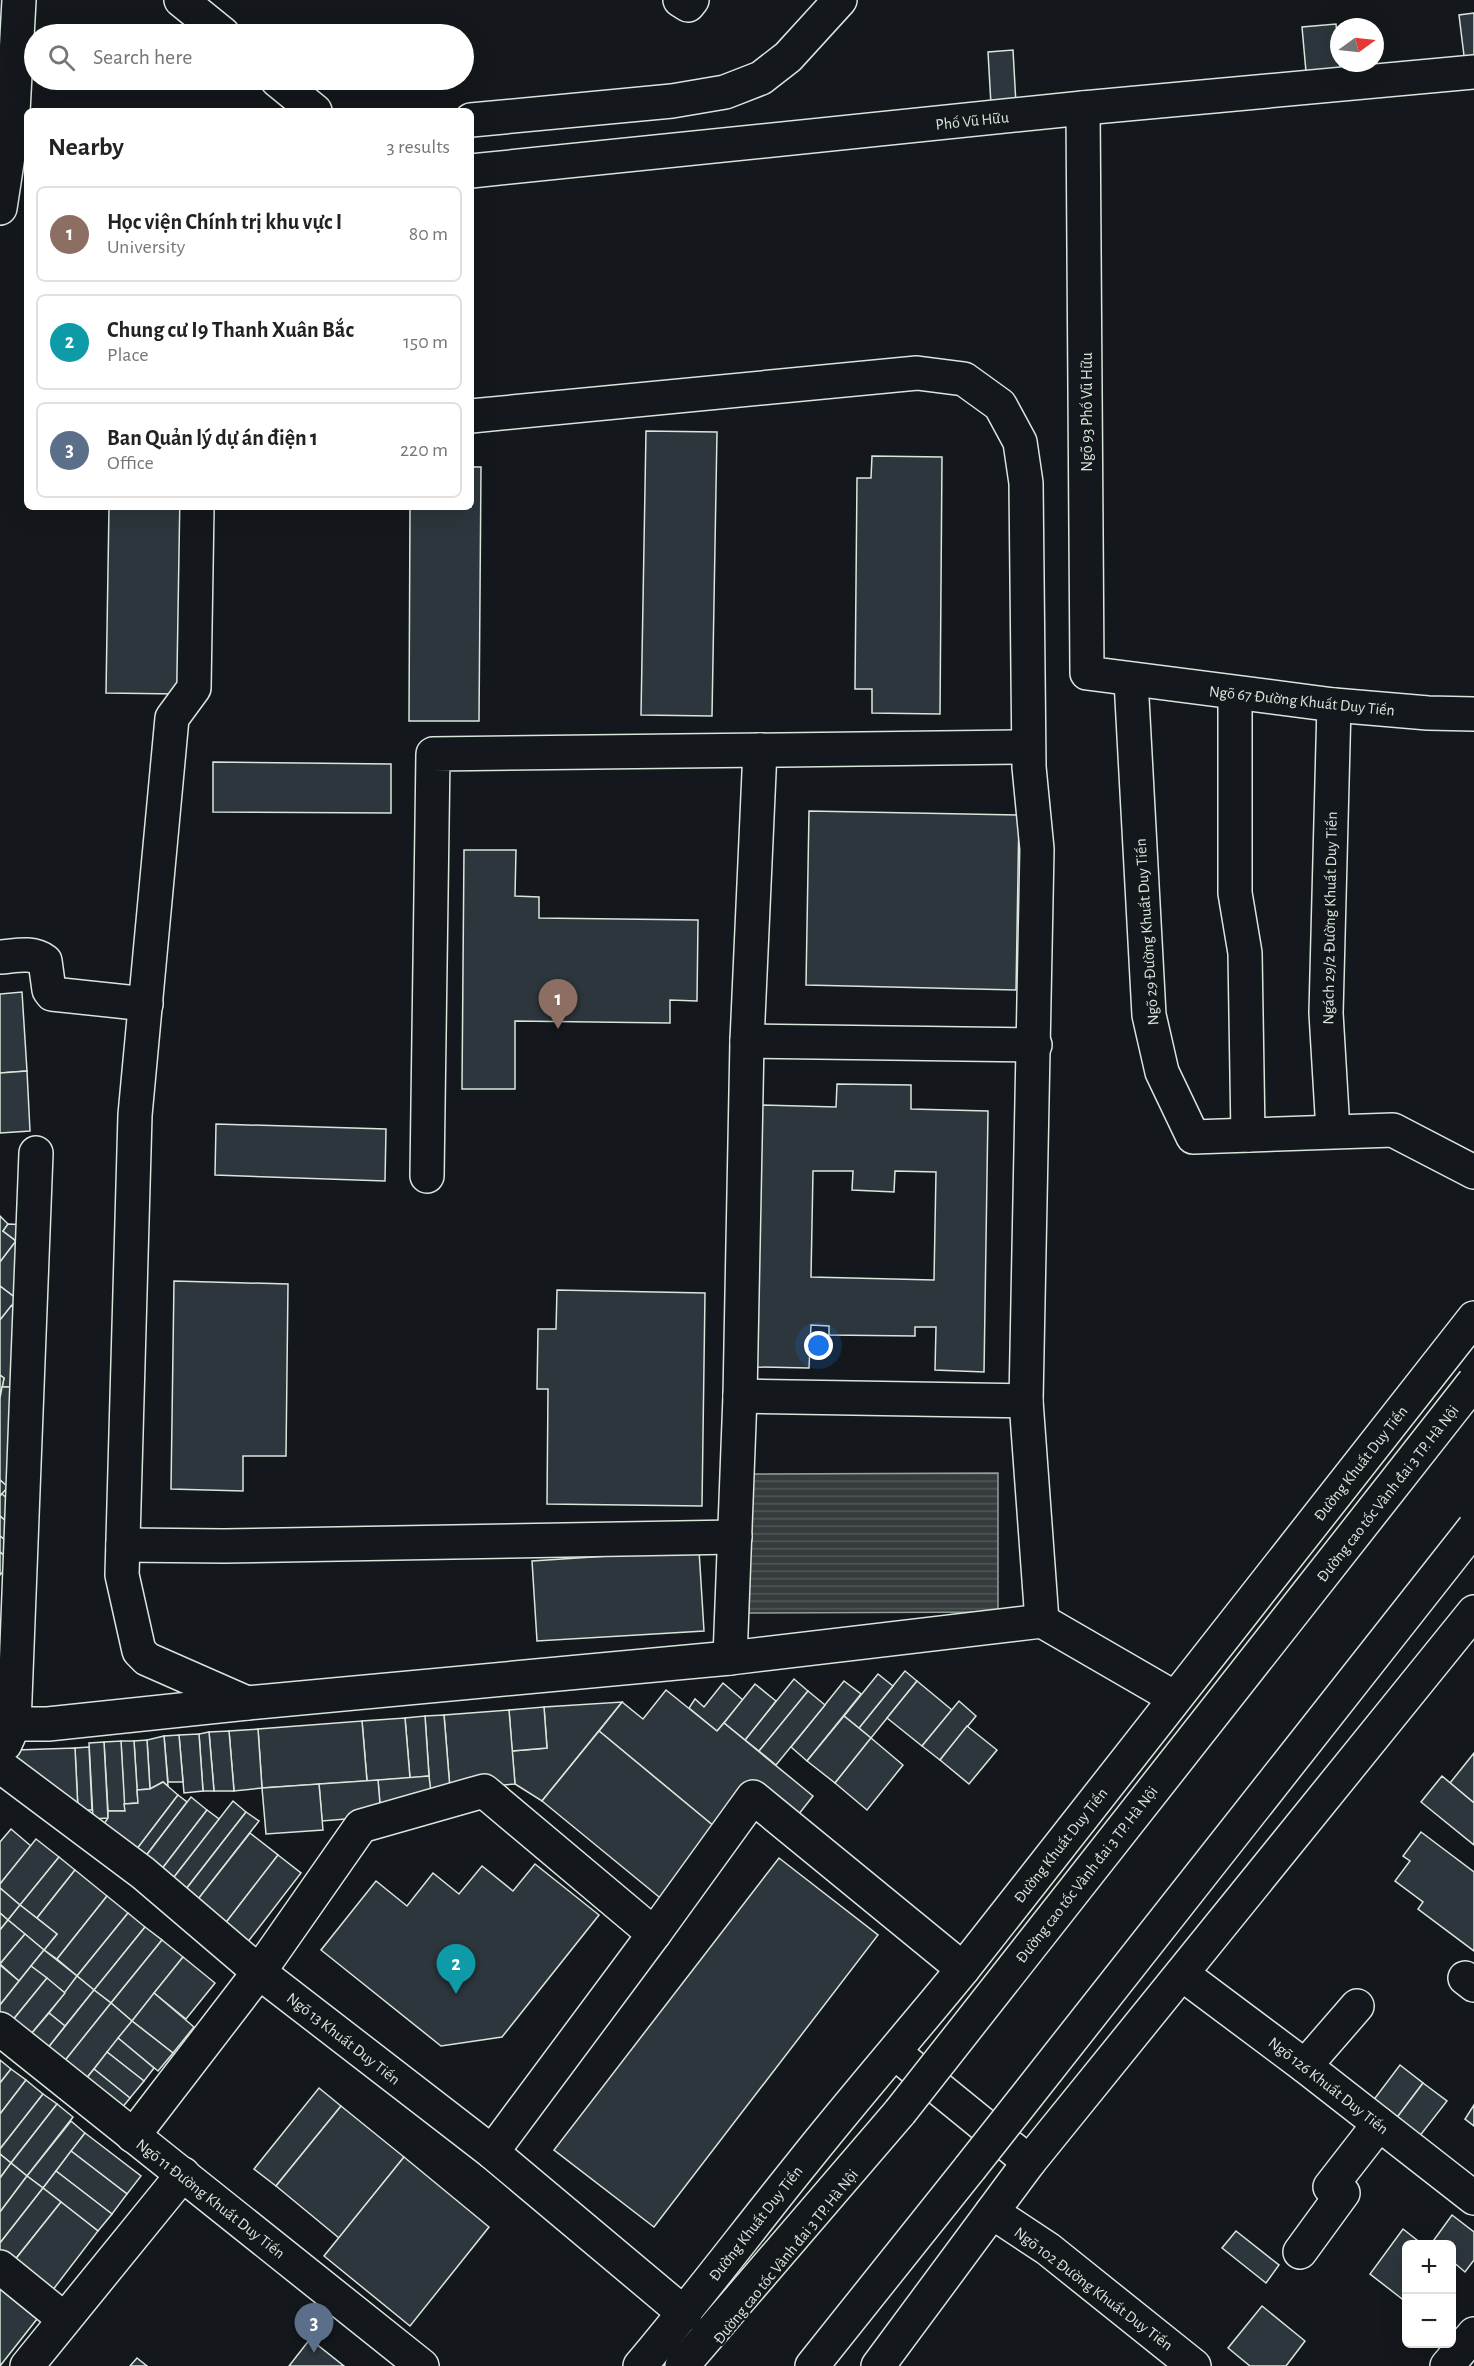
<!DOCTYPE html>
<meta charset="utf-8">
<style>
:root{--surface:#fff;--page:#f6f6f6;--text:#222;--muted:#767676;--line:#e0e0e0;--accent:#d93025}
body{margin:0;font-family:"Alegreya Sans",sans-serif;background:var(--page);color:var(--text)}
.controls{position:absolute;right:18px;bottom:18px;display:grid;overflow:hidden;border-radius:9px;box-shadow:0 6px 24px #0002}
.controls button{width:54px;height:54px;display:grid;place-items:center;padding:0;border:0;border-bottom:2px solid var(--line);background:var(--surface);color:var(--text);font:30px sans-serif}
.compass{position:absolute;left:1330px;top:18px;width:54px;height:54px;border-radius:50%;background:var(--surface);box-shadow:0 6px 24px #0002;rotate:75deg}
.you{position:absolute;left:819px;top:1346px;width:21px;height:21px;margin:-15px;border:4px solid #fff;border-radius:50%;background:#1a73e8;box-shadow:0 0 0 9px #1a73e833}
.badge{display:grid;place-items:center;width:39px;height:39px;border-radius:50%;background:var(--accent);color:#fff;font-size:20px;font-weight:700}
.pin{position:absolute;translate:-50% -50px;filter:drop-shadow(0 2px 3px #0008)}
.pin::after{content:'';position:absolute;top:32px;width:21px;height:18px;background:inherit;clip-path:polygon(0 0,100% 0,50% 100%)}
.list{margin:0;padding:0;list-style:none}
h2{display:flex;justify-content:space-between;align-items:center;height:78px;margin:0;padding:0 24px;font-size:26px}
h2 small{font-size:20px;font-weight:400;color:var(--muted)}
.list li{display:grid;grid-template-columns:39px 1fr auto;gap:18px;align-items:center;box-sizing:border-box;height:96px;margin:0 12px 12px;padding:0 12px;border:2px solid var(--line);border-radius:9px}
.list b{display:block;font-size:22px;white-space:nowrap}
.list p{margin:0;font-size:20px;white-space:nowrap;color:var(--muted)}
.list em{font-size:20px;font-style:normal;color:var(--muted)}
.icon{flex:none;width:33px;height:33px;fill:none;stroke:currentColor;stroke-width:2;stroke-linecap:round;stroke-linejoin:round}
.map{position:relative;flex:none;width:1474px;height:2366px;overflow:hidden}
.search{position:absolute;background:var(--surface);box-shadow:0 6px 24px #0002;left:24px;top:24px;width:450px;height:66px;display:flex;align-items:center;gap:15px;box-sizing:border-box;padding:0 21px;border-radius:33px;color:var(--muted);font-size:22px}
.panel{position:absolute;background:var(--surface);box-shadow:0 6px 24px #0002;left:24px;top:108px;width:450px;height:402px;border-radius:9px}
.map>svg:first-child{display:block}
.water{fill:url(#water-rules);stroke:#939e99;stroke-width:1.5}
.building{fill:#2c363c;stroke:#d8e6dc;stroke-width:1.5;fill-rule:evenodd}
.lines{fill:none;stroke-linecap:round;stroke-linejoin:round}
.minor-casing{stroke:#d8e6dc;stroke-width:36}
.major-casing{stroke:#d8e6dc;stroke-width:36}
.highway-casing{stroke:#d8e6dc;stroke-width:36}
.minor{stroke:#14181c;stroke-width:33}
.major{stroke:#14181c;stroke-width:33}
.highway{stroke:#14181c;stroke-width:33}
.highway-bridge-casing{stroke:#d8e6dc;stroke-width:36;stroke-linecap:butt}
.highway-bridge{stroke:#14181c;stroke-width:33}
.labels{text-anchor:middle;stroke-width:4.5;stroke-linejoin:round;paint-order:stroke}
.street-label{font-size:16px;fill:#d8e6dc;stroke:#14181c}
</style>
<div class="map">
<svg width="1474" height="2366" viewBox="0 0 1474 2366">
<defs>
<pattern id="water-rules" width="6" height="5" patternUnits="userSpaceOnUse" patternTransform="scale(1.5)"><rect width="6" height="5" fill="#363b3e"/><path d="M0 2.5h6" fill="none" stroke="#525759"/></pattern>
</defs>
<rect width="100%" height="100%" fill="#14181c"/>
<polygon class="water" points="998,1473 998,1612 749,1613 748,1474"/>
<g class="building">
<polygon points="1474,13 1474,71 1466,72 1459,15"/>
<polygon points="1336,24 1341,80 1307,83 1302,27"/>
<polygon points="1013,50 1016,104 991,105 988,52"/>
<polygon points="646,431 717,432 712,716 641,715"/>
<polygon points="872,456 942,457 940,714 872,713 872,689 855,689 857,478 871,478"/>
<polygon points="471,467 481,467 479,721 409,721 410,507 471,507"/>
<polygon points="109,507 181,507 178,694 106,693"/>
<polygon points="213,762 391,764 391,813 213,812"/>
<polygon points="809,811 1019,815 1016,990 806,985"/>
<polygon points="464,850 516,850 515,896 539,897 539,918 698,920 697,1001 670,1000 670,1023 515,1021 515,1089 462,1089"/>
<polygon points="22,992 27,1071 0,1073 0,994"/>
<polygon points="27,1071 30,1131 0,1133 0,1073"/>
<path d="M 837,1084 L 911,1085 L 911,1109 L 988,1111 L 984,1372 L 935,1370 L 936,1327 L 915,1327 L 915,1336 L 829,1335 L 829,1326 L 811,1325 L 809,1368 L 757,1367 L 762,1105 L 836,1107 ZM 813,1171 L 853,1171 L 852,1190 L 894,1192 L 895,1171 L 936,1172 L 934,1280 L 811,1277 Z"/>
<polygon points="216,1124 386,1129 385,1181 215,1175"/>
<polygon points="0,1216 8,1224 3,1231 16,1241 0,1262"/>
<polygon points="8,1224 29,1225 27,1308 11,1306 17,1299 0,1286 0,1262 16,1241 3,1231"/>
<polygon points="174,1281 288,1284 286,1456 243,1456 243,1491 171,1489"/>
<polygon points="0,1286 17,1299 0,1320"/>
<polygon points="557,1290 705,1293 702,1506 547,1504 548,1389 537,1389 538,1329 556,1329"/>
<polygon points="11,1306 27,1308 23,1387 2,1387 4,1378 0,1375 0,1320"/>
<polygon points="0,1375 4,1378 0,1398"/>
<polygon points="2,1387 23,1387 8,1487 0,1480 0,1398"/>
<polygon points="0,1480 8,1487 0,1496"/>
<polygon points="2,1494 21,1510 9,1524 0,1516 0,1496"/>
<polygon points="0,1516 20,1533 11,1545 0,1536"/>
<polygon points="0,1536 20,1552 12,1562 0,1552"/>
<polygon points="699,1550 704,1631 537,1641 532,1561"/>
<polygon points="0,1552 12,1562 0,1575"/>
<polygon points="905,1671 917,1681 871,1738 859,1728"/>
<polygon points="878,1674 893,1686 859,1728 844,1716"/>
<polygon points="794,1679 808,1691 759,1751 745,1740"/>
<polygon points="844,1681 861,1694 807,1761 791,1747"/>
<polygon points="917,1681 952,1710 922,1746 887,1718"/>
<polygon points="723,1683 743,1700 717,1731 689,1708 695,1699 704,1707"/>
<polygon points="755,1684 776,1701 745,1740 724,1723"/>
<polygon points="666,1690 717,1731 724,1723 813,1796 795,1819 756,1787 721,1832 599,1731 622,1702 643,1719"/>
<polygon points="808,1691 825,1705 776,1765 759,1751"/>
<polygon points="959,1701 976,1716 940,1760 922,1746"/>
<polygon points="622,1702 542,1801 515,1784 512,1751 547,1748 544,1707"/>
<polygon points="544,1707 547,1748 512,1751 509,1710"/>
<polygon points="509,1710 515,1784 450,1789 444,1715"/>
<polygon points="444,1715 450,1789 430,1790 425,1716"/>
<polygon points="425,1716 429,1776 410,1778 405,1718"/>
<polygon points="844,1716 871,1738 835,1783 807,1761"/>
<polygon points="405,1718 410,1778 367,1781 362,1721"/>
<polygon points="362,1721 367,1781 262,1788 258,1729"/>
<polygon points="967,1726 997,1750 969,1784 940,1760"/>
<polygon points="258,1729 262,1788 234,1791 229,1731"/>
<polygon points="229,1731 234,1791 214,1791 209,1732"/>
<polygon points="599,1731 721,1832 664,1901 542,1801"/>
<polygon points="209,1732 214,1791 203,1791 199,1734"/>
<polygon points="199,1734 203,1791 184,1793 179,1735"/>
<polygon points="179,1735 183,1782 168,1782 164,1736"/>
<polygon points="164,1736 168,1786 163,1782 150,1789 147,1740"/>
<polygon points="871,1738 903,1765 867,1810 835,1783"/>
<polygon points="147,1740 150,1789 137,1790 134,1741"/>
<polygon points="121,1741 134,1741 138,1803 124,1804"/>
<polygon points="121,1741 125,1811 108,1811 104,1742"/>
<polygon points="104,1742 108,1818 93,1819 89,1743"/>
<polygon points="89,1747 92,1810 78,1810 75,1748"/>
<polygon points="75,1748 78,1810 14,1763 16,1750"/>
<polygon points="1474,1753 1474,1803 1450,1783"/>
<polygon points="429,1776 432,1801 380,1805 378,1780"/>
<polygon points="1442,1776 1474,1803 1474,1845 1421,1802"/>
<polygon points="378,1780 381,1816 322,1821 319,1784"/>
<polygon points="163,1782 178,1795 133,1854 99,1831 108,1818 108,1811 125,1811 124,1804 138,1803 137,1790 150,1789"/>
<polygon points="319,1784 323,1830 266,1834 262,1788"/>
<polygon points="178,1795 187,1802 142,1861 133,1854"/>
<polygon points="191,1797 207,1810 158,1874 142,1861"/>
<polygon points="233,1801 246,1812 183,1893 170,1882"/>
<polygon points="207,1810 219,1819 170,1882 158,1874"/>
<polygon points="246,1812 259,1821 195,1903 183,1893"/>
<polygon points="11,1829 31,1846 0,1884 0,1842"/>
<polygon points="1421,1832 1474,1872 1474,1951 1418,1909 1423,1902 1395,1881 1410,1861 1403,1856"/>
<polygon points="250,1833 278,1855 224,1925 195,1903"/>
<polygon points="36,1839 59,1857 20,1905 0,1888 0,1884"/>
<polygon points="278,1855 301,1873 247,1943 224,1925"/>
<polygon points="59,1857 75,1870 37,1918 20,1905"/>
<polygon points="779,1858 878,1935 654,2227 554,2150"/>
<polygon points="535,1864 599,1915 502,2037 441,2046 321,1950 376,1881 407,1906 433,1873 459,1894 482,1866 513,1891"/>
<polygon points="75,1870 107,1896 57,1959 44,1950 57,1934 37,1918"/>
<polygon points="0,1888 20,1905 8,1920 0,1913"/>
<polygon points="107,1896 128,1913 77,1976 57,1959"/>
<polygon points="20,1905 57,1934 44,1950 8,1920"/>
<polygon points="0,1913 8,1920 0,1930"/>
<polygon points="128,1913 145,1927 94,1990 77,1976"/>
<polygon points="8,1920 25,1934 0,1964 0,1930"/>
<polygon points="145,1927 162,1940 111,2003 94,1990"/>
<polygon points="25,1934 44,1950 19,1981 0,1964"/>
<polygon points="162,1940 183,1957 132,2021 111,2003"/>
<polygon points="44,1950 77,1976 65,1993 31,1966"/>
<polygon points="183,1957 215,1983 186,2019 154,1993"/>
<polygon points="0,1965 19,1981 0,2005"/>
<polygon points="31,1966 47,1978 8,2026 0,2019 0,2005"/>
<polygon points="77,1976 94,1990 65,2026 49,2013"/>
<polygon points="47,1978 65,1993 26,2040 8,2026"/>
<polygon points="94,1990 111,2003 59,2068 43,2054"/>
<polygon points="154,1993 194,2027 173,2053 132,2021"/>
<polygon points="111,2003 132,2021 81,2085 59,2068"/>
<polygon points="49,2013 65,2026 43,2054 26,2040"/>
<polygon points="132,2021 173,2053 158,2071 118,2038"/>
<polygon points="118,2038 154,2068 144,2081 107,2052"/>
<polygon points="107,2052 144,2081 130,2098 94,2069"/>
<polygon points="0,2060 11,2069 0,2083"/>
<polygon points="1400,2065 1423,2083 1392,2124 1369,2106"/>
<polygon points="11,2069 26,2080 0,2114 0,2083"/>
<polygon points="94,2069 130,2098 117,2114 81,2085"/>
<polygon points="26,2080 43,2094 0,2149 0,2114"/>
<polygon points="1423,2083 1447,2101 1415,2142 1392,2124"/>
<polygon points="319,2088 341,2106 276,2186 254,2169"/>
<polygon points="43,2094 57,2104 11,2163 0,2154 0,2149"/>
<polygon points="57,2104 73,2117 27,2176 11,2163"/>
<polygon points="1474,2105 1474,2126 1465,2119"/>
<polygon points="341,2106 404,2157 339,2238 276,2186"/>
<polygon points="71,2121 85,2133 43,2188 27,2176"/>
<polygon points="85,2133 141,2176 127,2194 71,2151"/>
<polygon points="71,2151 127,2194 112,2214 56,2171"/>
<polygon points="0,2154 11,2163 0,2178"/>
<polygon points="404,2157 489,2227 410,2326 324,2256"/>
<polygon points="11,2163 27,2176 0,2212 0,2178"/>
<polygon points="56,2171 112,2214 98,2231 43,2188"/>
<polygon points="27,2176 43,2188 0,2243 0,2212"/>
<polygon points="43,2188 61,2202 14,2261 0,2250 0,2243"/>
<polygon points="61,2202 98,2231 52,2291 14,2261"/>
<polygon points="1452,2215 1474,2232 1474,2260 1465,2272 1452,2261 1452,2244 1431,2244"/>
<polygon points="1403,2229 1422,2244 1406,2244 1406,2302 1370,2274"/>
<polygon points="1236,2231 1279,2265 1266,2283 1222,2248"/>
<polygon points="0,2289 37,2319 0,2366"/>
<polygon points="1262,2306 1305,2341 1286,2366 1250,2366 1228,2348"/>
<polygon points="310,2339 344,2366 289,2366"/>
<polygon points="137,2358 147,2366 130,2366"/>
</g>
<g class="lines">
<g class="minor-casing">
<g id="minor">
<polyline points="181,0 223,34"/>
<polyline points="680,0 688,5 692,0"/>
<polyline points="277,80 315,111"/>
<polyline points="1083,108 1087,673 1334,705 1428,713 1474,714"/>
<polyline points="471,120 672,101 725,92 761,78 788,57 840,0"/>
<polyline points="471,171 1083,108 1474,72"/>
<polyline points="0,208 12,130 19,0"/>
<polyline points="471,416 917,373 964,379 1000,405 1020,442 1026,483 1029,767 1037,849 1026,1401 1042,1621 1175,1698"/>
<polyline points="197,507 194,688 172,718 135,1115 122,1575 139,1651 147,1659 247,1703"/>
<polyline points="1131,680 1149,1015 1162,1072 1193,1137 1393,1130 1474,1172"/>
<polyline points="1235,693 1235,893 1245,953 1248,1135"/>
<path d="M 0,957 C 15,956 32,951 45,961 L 49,990 L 52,994 L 146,1004"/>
<polyline points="747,1041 1035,1045"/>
<polyline points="1333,1131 1326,1013 1334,705"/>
<polyline points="427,1176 433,754 1028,747"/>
<polyline points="740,1396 1026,1401"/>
<polyline points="123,1545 224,1546 735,1537"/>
<polyline points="730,1658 740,1396 747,1041 760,750"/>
<polyline points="14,1724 48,1724 247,1703 730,1658 1042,1621"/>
<polyline points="5,1744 14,1724 36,1153"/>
<polyline points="0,1766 143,1873 259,1972 492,2152 685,2314"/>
<polyline points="1182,1974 1305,2066 1474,2198"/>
<polyline points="1465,1978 1474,1985"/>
<polyline points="0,2029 422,2366"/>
<polyline points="1305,2066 1357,2006"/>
<polyline points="133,2136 259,1972 361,1826 484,1791 654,1934 753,1797 963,1969"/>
<polyline points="492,2152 654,1934"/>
<polyline points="992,2212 1048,2249 1194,2366"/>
<polyline points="1300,2252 1343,2193 1330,2187 1379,2124"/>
<polyline points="0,2267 64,2319"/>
<polyline points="27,2366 183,2174"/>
<polyline points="1447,2366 1474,2334"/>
</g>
</g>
<g class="major-casing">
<g id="major">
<polyline points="905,2061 1029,2162"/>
<path d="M 640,2366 C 695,2301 746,2233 800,2166 C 853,2099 909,2035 963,1969 L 1474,1318"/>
<polyline points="878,2366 1029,2162 1474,1612"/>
</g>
</g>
<g class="highway-casing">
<g id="highway">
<polyline points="682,2366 900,2112"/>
<polyline points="812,2366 970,2168"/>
</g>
</g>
<use href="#minor" class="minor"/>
<use href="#major" class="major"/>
<use href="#highway" class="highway"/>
<g class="highway-bridge-casing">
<g id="highway-bridge">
<polyline points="900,2112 1474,1382"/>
<polyline points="970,2168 1474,1528"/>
</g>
</g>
<use href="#highway-bridge" class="highway-bridge"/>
</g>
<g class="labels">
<g class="street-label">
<text transform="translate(972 120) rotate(-6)" y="6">Phố Vũ Hữu</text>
<text transform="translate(1086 412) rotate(-90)" y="6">Ngõ 93 Phố Vũ Hữu</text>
<text transform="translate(1302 700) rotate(6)" y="6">Ngõ 67 Đường Khuất Duy Tiến</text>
<text transform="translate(1329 918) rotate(-89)" y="6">Ngách 29/2 Đường Khuất Duy Tiến</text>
<text transform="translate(1146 932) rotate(-94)" y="6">Ngõ 29 Đường Khuất Duy Tiến</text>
<text transform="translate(1360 1463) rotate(-52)" y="6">Đường Khuất Duy Tiến</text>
<text transform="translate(1387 1493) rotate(-52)" y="6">Đường cao tốc Vành đai 3 TP. Hà Nội</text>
<text transform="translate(1060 1845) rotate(-52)" y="6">Đường Khuất Duy Tiến</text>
<text transform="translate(1086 1874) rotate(-52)" y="6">Đường cao tốc Vành đai 3 TP. Hà Nội</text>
<text transform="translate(344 2038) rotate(38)" y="6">Ngõ 13 Khuất Duy Tiến</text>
<text transform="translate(1329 2085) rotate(38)" y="6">Ngõ 126 Khuất Duy Tiến</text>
<text transform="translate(211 2198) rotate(38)" y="6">Ngõ 11 Đường Khuất Duy Tiến</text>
<text transform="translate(755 2223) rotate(-52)" y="6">Đường Khuất Duy Tiến</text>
<text transform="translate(785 2256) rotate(-51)" y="6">Đường cao tốc Vành đai 3 TP. Hà Nội</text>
<text transform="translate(1094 2288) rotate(37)" y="6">Ngõ 102 Đường Khuất Duy Tiến</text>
</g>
</g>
</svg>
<div class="controls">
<button>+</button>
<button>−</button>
</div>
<svg class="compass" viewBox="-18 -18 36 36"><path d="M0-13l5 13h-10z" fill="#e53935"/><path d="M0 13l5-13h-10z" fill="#767676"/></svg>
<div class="you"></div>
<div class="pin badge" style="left:558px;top:1029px;background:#8d6e63">1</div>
<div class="pin badge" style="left:456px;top:1994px;background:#0f9aa8">2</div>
<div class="pin badge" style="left:314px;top:2353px;background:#5c6f8a">3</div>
<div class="search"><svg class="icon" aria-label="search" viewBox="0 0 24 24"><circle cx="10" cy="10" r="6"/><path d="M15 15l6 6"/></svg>Search here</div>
<section class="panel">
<h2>Nearby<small>3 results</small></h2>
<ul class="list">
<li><span class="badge" style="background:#8d6e63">1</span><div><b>Học viện Chính trị khu vực I</b><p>University</p></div><em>80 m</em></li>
<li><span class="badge" style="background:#0f9aa8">2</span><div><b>Chung cư I9 Thanh Xuân Bắc</b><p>Place</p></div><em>150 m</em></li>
<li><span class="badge" style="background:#5c6f8a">3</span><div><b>Ban Quản lý dự án điện 1</b><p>Office</p></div><em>220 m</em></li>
</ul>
</section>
</div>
